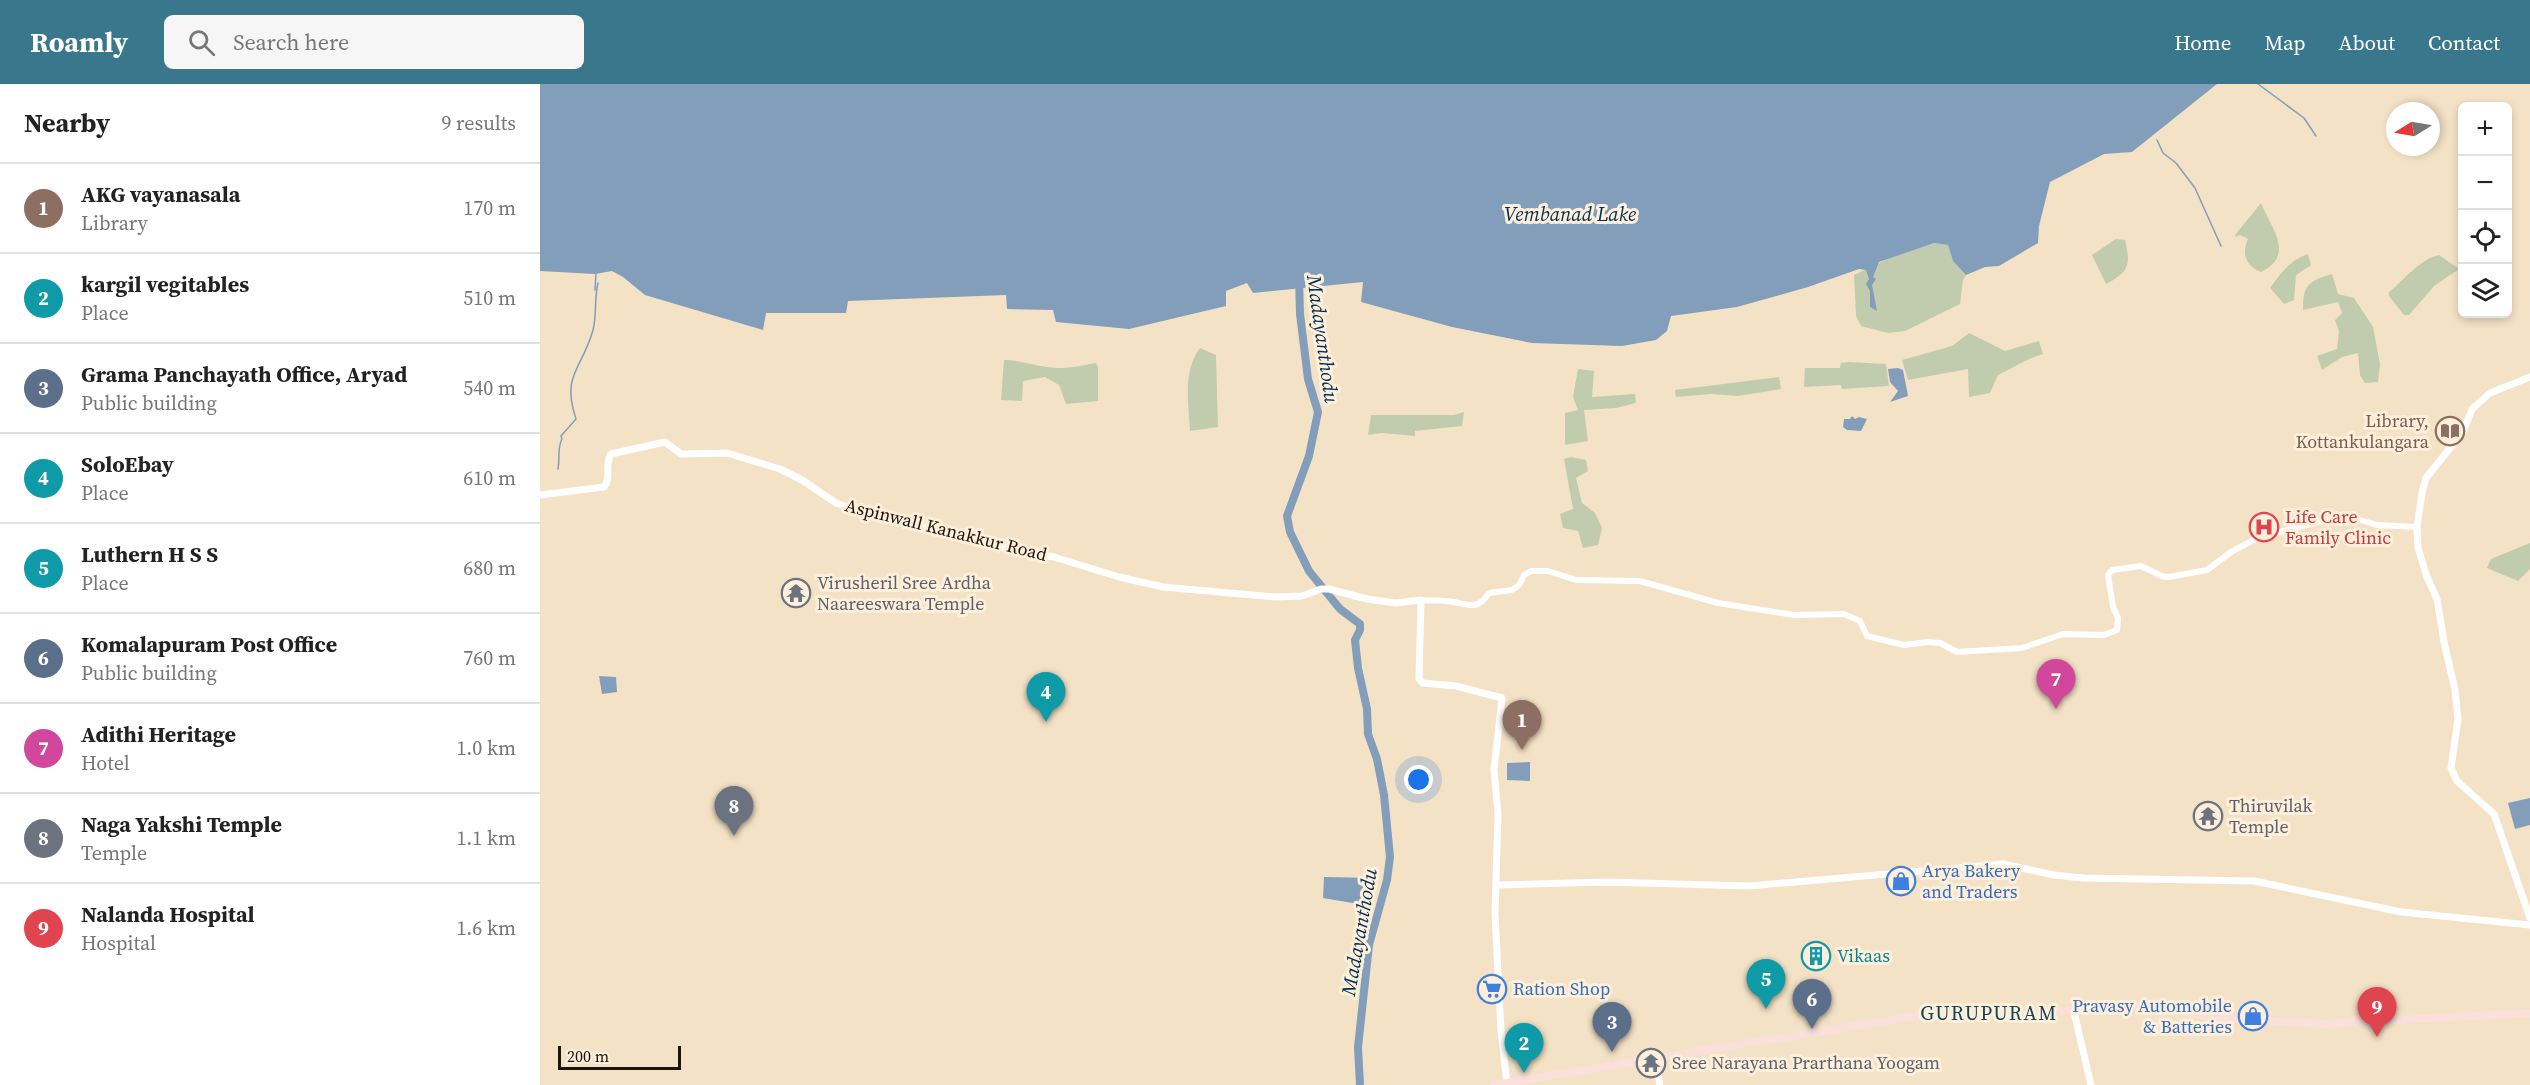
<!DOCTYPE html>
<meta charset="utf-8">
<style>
:root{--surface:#fff;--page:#f6f6f6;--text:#222;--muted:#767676;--line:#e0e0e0;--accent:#39778d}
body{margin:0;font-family:"Source Serif 4",serif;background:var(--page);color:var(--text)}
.controls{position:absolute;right:18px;top:18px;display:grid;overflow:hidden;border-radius:9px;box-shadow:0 3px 9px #0003}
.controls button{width:54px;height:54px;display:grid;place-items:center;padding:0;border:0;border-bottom:2px solid var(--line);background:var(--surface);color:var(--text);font:30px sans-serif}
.compass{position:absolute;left:1846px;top:18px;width:54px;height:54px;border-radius:50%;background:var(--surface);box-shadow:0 3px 9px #0003;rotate:259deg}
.scale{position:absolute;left:18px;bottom:15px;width:123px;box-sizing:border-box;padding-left:6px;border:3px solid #1b150b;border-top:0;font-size:16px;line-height:21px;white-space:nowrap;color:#1b150b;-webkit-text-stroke:4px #feefda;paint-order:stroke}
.you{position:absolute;left:879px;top:696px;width:21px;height:21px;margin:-15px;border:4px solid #fff;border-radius:50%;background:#1a73e8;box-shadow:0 0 0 9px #1a73e833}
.badge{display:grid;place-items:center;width:39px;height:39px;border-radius:50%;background:var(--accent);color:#fff;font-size:20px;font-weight:700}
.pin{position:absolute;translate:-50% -50px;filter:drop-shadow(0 2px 3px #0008)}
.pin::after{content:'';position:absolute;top:32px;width:21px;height:18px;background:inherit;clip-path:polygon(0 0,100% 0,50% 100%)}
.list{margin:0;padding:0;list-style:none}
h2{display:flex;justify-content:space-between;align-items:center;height:78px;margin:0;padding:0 24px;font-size:26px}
h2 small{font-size:20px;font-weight:400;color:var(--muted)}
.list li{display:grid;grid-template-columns:39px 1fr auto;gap:18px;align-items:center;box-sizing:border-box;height:90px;padding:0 24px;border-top:2px solid var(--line)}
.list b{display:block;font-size:22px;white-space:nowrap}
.list p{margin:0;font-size:20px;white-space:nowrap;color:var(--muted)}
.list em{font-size:20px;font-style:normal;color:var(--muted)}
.icon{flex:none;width:33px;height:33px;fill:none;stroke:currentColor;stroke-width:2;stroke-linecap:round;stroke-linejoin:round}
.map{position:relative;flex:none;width:1990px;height:1001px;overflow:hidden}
header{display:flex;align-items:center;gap:36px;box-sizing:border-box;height:84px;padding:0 30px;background:var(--accent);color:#fff}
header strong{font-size:28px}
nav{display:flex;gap:33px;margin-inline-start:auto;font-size:21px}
.search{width:420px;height:54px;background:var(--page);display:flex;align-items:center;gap:15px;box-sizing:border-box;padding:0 21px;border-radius:9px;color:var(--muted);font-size:22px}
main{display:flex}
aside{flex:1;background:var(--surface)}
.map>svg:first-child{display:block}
.green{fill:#c1ccae}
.water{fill:#829ebb}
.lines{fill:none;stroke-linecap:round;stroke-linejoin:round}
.stream{stroke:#829ebb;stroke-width:1.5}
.river{stroke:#829ebb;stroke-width:8}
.tertiary{stroke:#fff;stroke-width:6}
.secondary{stroke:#fff;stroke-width:7}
.primary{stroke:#fadfda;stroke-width:8}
.labels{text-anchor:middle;stroke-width:6;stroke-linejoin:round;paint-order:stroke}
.education-label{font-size:18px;fill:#785e54;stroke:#feefda;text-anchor:end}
.health-label{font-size:18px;fill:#be3a42;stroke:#feefda;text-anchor:start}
.street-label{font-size:18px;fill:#1b150b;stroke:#feefda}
.worship-label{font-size:18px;fill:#5b616d;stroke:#feefda;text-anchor:start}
.shop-label{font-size:18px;fill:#366cbe;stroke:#feefda;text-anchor:start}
.culture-label{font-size:18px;fill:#0d838f;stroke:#feefda;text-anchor:start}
.water-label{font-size:20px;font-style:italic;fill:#002f55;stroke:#feefda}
.neighbourhood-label{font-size:20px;letter-spacing:1.5px;fill:#124657;stroke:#feefda}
</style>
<header>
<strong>Roamly</strong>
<div class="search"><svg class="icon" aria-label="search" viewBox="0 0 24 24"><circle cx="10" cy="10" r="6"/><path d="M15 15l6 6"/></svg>Search here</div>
<nav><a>Home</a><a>Map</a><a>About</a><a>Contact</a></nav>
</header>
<main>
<aside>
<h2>Nearby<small>9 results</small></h2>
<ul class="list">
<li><span class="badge" style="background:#8d6e63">1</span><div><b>AKG vayanasala</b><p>Library</p></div><em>170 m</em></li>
<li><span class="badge" style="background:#0f9aa8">2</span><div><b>kargil vegitables</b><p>Place</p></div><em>510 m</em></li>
<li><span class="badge" style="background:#5c6f8a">3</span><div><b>Grama Panchayath Office, Aryad</b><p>Public building</p></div><em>540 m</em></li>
<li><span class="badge" style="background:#0f9aa8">4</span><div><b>SoloEbay</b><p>Place</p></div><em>610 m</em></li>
<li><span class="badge" style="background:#0f9aa8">5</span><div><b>Luthern H S S</b><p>Place</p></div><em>680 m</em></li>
<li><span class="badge" style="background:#5c6f8a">6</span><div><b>Komalapuram Post Office</b><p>Public building</p></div><em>760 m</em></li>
<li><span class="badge" style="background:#d1479c">7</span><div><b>Adithi Heritage</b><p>Hotel</p></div><em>1.0 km</em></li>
<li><span class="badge" style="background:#6b7280">8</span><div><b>Naga Yakshi Temple</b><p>Temple</p></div><em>1.1 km</em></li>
<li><span class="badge" style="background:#e0444e">9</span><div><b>Nalanda Hospital</b><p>Hospital</p></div><em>1.6 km</em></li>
</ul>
</aside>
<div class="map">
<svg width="1990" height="1001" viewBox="0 0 1990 1001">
<rect width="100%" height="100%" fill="#f4e2c6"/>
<g class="green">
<path d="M 1721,119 C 1731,144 1756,171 1721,188 C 1706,182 1701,170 1708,155 L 1700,151 L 1696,153 L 1695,151 Z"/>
<path d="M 1576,155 L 1585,156 C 1591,181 1589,188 1566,200 L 1552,171 Z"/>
<polygon points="1394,159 1408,161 1413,177 1426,191 1423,196 1420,220 1365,247 1348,249 1321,242 1316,232 1314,191 1356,171"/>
<path d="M 1768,170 L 1771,181 L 1756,191 L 1754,216 L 1744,220 L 1730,204 C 1741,189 1750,176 1768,170 Z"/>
<path d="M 1899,171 L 1919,185 L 1894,202 L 1869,231 L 1864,231 L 1849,212 L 1849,208 C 1864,196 1880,175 1899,171 Z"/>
<path d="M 1792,190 L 1798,210 L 1814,214 L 1833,243 L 1840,280 L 1838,298 L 1825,299 L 1820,291 L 1818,269 L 1802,273 L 1782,286 L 1777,272 L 1797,265 L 1799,247 L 1795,236 L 1802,229 L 1798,218 L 1763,226 C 1763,201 1768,197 1792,190 Z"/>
<path d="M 1429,249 L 1465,267 L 1499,257 L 1503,270 C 1488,274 1473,284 1458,291 L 1450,309 L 1429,313 L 1428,285 L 1368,296 L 1362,276 L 1412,262 Z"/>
<path d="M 660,264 L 676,271 L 678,343 L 650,347 C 649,319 642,288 660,264 Z"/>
<path d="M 464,276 C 479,276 492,281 507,283 C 524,286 539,282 556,279 L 558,283 L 558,317 L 526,320 L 519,301 L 505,293 L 483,297 L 482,317 L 461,316 Z"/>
<polygon points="1309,278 1346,280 1349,302 1302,305 1301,301 1264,303 1265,284 1300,284 1301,279"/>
<polygon points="1038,285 1054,287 1052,313 1095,310 1096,319 1076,324 1044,326 1048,357 1025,361 1025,329 1038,326 1033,313"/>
<polygon points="1239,293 1241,305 1198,312 1171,310 1136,313 1135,306"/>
<polygon points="924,328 922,342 875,347 875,352 842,349 828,351 831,331 914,331"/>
<polygon points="1031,373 1046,376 1048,387 1036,394 1042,419 1055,429 1062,444 1058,461 1043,464 1038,447 1023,444 1020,430 1033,425 1024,375"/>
<polygon points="1990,459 1990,485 1978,497 1947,484 1951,475"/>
</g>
<g class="water">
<polygon points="0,0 1677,0 1592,68 1564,70 1510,98 1499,142 1498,159 1459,182 1445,183 1426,191 1413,177 1408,161 1394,159 1339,178 1333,193 1336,195 1332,201 1337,227 1330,223 1330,207 1326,200 1329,195 1326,186 1319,185 1268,203 1197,223 1131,232 1127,247 1116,256 1082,262 992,259 912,243 821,218 823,198 713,209 707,199 686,207 686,222 589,245 516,238 513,226 467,225 466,211 308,217 306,229 226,229 223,246 105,211 83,193 72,187 55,190 0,187"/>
<polygon points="1358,284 1363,286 1368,312 1350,318 1358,307 1350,298 1348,285"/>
<polygon points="1312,332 1315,335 1319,333 1327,335 1321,347 1307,346 1303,343 1304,335 1310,335"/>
<polygon points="59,592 76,593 77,608 62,610"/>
<polygon points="990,678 990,697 967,696 967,679"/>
<polygon points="1990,714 1990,741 1975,745 1968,719"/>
<polygon points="784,793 836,794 830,822 783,814"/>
</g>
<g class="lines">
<g class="stream">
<polyline points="1718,0 1764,34 1776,52"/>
<polyline points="1617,56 1623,69 1636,79 1655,104 1681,162"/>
<polyline points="55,206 56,190"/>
<path d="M 18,385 C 20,374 17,364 22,355 L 21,352 L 36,335 C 21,290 42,286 53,246 C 57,231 54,215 58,199"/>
</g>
<polyline class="river" points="759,194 760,230 768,295 778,328 769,372 747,432 750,448 769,487 800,525 820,540 820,546 815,556 818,584 827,625 828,650 837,675 844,711 850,773 847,796 829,861 818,963 820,1001"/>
<path class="tertiary" d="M 881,516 C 890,517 898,516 906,517 C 923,518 937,529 948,510 C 965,504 976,513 984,491 L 991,487 L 1008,487 L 1036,496 L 1100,497 L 1178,519 L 1254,531 L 1304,530 L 1320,537 L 1327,552 L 1364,561 L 1388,558 L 1400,559 L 1417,568 L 1482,564 L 1523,550 L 1564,551 L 1577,546 L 1578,534 L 1573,523 L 1568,491 L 1572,486 L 1601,482 L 1624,493 L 1629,493 L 1667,486 L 1691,468 L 1717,454 L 1804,431 L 1837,441 L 1877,443"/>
<g class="secondary">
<polyline points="1990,293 1950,309 1932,325 1923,348 1886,394 1882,409 1877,443 1878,464 1887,493 1897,515 1904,558 1915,606 1918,635 1911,684 1917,697 1954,730 1990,834"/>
<path d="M 0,411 L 64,403 C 72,393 64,381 71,370 L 125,358 L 141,370 L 187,369 L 240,385 L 262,396 L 296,419 L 310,424 L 470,465 L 514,473 L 579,493 L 623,503 L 736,513 L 762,512 L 781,505 L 789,505 L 827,515 L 856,519 L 881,516 L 879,595 L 883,599 L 916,602 L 962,614 L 954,686 L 958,731 L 955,829 L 961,947 L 967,999"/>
<polyline points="957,801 1067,798 1208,802 1463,780 1514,791 1543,794 1714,797 1861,828 1990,841"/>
<polyline points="1534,928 1551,1001"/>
<polyline points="1115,975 1120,1001"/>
</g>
<polyline class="primary" points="954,1001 1374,932 1501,929 1595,921 1683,934 1783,940 1990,929"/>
</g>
<defs>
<g id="library-ring" transform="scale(1.5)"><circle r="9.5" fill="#feefda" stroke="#8d6e63" stroke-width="1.5"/><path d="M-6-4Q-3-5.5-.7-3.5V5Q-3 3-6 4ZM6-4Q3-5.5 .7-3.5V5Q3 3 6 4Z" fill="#8d6e63"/></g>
<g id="hospital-ring" transform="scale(1.5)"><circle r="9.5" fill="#feefda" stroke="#e0444e" stroke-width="1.5"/><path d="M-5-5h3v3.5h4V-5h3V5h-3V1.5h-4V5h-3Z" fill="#e0444e"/></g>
<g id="temple-ring" transform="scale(1.5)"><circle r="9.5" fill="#feefda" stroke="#6b7280" stroke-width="1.5"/><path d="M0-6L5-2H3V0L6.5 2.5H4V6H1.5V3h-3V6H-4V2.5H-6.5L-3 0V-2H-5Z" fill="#6b7280"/></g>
<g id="shop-ring" transform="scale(1.5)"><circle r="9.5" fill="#feefda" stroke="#3f7fe0" stroke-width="1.5"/><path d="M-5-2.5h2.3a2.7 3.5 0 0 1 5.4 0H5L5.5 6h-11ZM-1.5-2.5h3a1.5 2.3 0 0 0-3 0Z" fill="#3f7fe0"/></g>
<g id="building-ring" transform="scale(1.5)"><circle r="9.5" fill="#feefda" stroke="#0f9aa8" stroke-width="1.5"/><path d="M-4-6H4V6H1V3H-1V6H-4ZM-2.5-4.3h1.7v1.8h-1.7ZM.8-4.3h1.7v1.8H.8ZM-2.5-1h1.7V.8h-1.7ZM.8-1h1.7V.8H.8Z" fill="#0f9aa8"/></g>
<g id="supermarket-ring" transform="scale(1.5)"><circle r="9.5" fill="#feefda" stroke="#3f7fe0" stroke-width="1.5"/><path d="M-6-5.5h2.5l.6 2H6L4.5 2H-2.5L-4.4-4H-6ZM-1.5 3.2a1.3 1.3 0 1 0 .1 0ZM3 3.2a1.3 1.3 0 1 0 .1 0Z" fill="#3f7fe0"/></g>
</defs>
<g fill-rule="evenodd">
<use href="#library-ring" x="1910" y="347"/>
<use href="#hospital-ring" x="1724" y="443"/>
<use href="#temple-ring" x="256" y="509"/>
<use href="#temple-ring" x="1668" y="732"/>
<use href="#shop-ring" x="1361" y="797"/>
<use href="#building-ring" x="1276" y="872"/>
<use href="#supermarket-ring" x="952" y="905"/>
<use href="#shop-ring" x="1713" y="932"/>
<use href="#temple-ring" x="1111" y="979"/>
</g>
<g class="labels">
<g class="education-label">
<text x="1889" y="343">Library,<tspan x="1889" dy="21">Kottankulangara</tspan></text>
</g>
<g class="health-label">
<text x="1745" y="439">Life Care<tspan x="1745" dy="21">Family Clinic</tspan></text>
</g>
<g class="street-label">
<text transform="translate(406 446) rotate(14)" y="6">Aspinwall Kanakkur Road</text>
</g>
<g class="worship-label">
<text x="277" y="505">Virusheril Sree Ardha<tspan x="277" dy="21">Naareeswara Temple</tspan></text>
<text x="1689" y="728">Thiruvilak<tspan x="1689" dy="21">Temple</tspan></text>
<text x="1132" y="985">Sree Narayana Prarthana Yoogam</text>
</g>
<g class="shop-label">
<text x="1382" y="793">Arya Bakery<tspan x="1382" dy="21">and Traders</tspan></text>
<text x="973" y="911">Ration Shop</text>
<text x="1692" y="928" text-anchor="end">Pravasy Automobile<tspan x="1692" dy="21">&amp; Batteries</tspan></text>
</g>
<g class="culture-label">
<text x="1297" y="878">Vikaas</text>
</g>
<g class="water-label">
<text x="1030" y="137">Vembanad Lake</text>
<text transform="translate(783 255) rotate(82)" y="7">Madayanthodu</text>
<text transform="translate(819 848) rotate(-80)" y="7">Madayanthodu</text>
</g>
<g class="neighbourhood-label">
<text x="1449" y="936">GURUPURAM</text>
</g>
</g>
</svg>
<div class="controls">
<button>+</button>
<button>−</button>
<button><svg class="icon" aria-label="locate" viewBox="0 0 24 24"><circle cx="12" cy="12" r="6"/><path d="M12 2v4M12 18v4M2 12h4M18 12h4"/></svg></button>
<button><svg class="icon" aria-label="layers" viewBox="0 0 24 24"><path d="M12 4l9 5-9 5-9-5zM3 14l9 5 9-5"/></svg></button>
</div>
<svg class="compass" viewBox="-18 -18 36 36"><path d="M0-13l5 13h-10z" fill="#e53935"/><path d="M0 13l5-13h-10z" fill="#767676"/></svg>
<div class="scale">200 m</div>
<div class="you"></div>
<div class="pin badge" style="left:982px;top:666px;background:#8d6e63">1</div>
<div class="pin badge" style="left:984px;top:989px;background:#0f9aa8">2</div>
<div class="pin badge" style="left:1072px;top:968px;background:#5c6f8a">3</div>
<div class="pin badge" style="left:506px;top:638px;background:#0f9aa8">4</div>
<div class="pin badge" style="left:1226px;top:925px;background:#0f9aa8">5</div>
<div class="pin badge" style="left:1272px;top:945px;background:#5c6f8a">6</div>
<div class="pin badge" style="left:1516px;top:625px;background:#d1479c">7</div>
<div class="pin badge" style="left:194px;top:752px;background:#6b7280">8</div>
<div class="pin badge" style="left:1837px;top:953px;background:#e0444e">9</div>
</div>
</main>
